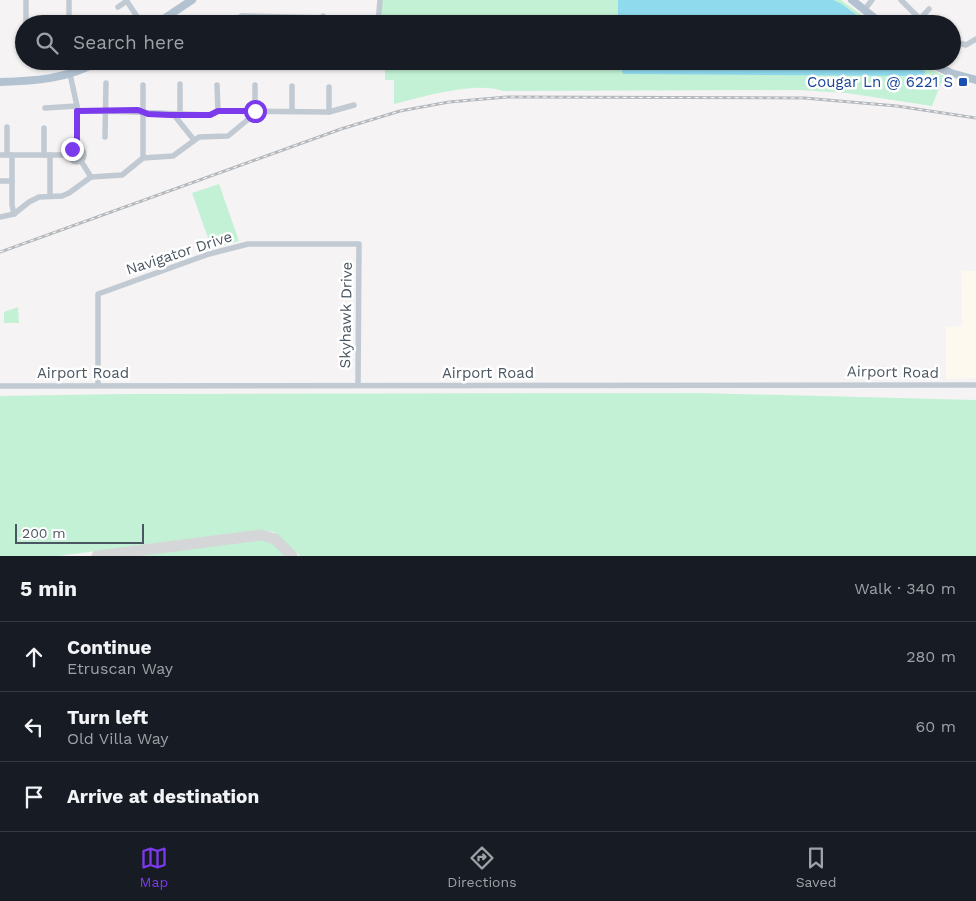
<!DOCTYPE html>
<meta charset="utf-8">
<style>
:root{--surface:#171b24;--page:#20242c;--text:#f1f3f6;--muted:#9ea1a6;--line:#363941;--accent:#7c3aed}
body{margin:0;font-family:"Work Sans",sans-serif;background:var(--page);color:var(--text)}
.scale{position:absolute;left:15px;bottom:12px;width:129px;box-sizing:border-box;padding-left:5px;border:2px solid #4a5661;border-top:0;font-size:14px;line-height:18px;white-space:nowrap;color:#4a5661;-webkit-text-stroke:4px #fff;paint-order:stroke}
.stop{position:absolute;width:15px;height:15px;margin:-11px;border:4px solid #7c3aed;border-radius:50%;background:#fff}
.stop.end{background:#7c3aed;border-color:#fff;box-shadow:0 1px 5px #0008}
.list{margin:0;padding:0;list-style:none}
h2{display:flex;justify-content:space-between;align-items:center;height:65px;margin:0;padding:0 20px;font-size:21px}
h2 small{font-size:16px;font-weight:400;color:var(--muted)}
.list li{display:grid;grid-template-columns:32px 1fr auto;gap:15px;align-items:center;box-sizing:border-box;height:70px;padding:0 20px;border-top:1px solid var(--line)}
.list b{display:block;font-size:19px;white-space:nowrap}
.list p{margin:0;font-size:16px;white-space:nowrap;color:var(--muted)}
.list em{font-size:16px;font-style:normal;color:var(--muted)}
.icon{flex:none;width:28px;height:28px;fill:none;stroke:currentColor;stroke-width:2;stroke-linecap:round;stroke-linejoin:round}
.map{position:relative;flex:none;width:976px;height:556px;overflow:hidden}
.search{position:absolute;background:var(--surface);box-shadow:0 1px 4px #0004;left:15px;right:15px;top:15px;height:55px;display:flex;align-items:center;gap:12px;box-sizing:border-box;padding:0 18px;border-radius:28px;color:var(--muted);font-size:19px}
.sheet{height:275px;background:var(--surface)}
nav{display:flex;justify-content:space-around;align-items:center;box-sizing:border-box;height:70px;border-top:1px solid var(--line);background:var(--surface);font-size:14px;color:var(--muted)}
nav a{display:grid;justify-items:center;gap:2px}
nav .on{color:var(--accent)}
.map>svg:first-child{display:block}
.commercial{fill:#fdf9ef}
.green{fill:#c3f1d5}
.water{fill:#90daee}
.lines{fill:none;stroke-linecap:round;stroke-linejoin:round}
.taxiway{stroke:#d5d6d8;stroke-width:11}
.minor{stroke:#c1cad2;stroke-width:5.5}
.major{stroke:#b3c2d1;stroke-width:8}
.rail-casing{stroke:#b5b8bd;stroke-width:3}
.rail{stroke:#fff;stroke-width:1;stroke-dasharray:4;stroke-linecap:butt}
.route{stroke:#7c3aed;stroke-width:6}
.transit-dot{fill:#1a4fb4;stroke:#fff;stroke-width:2}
.labels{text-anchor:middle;stroke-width:5;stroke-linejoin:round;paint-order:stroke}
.transit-label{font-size:15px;fill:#164399;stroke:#fff;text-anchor:end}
.street-label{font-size:15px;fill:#4a5661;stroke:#fff}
</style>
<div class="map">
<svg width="976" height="556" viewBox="0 0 976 556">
<rect width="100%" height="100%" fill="#f5f3f3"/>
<polygon class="commercial" points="961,271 976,271 976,378 946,379 946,327 962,326"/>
<g class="green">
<polygon points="382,0 841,0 874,24 381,24"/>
<path d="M 383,61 L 915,61 L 944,76 L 932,106 L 847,93 L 800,90 L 503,91 C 476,81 422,97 394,104 L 394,80 L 385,80 L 385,64 Z"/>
<polygon points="219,184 239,241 212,249 192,193"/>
<polygon points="18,307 19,323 4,323 4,312"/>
<polygon points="698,393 976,400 976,556 300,556 274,532 260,530 58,556 0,556 0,396 125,394"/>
<polygon points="262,540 273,543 286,556 133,556"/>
</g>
<g class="water">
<polygon points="618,0 833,0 842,4 868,24 618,24"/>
<polygon points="619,61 908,61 926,72 921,76 635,74 623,74"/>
</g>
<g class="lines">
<polyline class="taxiway" points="97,556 261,535 275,539 292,556"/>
<g class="minor">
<polyline points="26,0 26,24"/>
<polyline points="69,0 69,24"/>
<polyline points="126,0 142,24"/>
<polyline points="901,0 925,24"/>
<polyline points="118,7 127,1"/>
<polyline points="865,9 872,0"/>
<polyline points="920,19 929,9"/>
<polyline points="223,24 242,16 332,18"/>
<polyline points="323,24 323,16"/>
<polyline points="378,24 380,0"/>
<polyline points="952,41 966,45 976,39"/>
<polyline points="70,74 77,106 77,147"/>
<polyline points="143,85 143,158"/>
<polyline points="217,85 218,111"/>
<polyline points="329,87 329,112"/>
<polyline points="45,108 77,106"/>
<path d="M 77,111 C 122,110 165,114 210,115 L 218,111 L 329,112 L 354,105"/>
<polyline points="292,111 292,86"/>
<polyline points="174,115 194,140"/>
<polyline points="180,115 180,84"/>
<polyline points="7,127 7,155"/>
<polyline points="105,137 106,83"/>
<circle cx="77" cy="155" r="7"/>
<polyline points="0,155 69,155"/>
<polyline points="12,155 12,205 14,214"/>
<polyline points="44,155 44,128"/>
<polyline points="50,155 50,196"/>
<polyline points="81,161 91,177"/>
<polyline points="0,181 12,181"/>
<polyline points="0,217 14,214 29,202 39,197 62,196 69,193 91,177 122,175 143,158 173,156 199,137 228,136 251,117 255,111 255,85"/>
<polyline points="98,385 98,294 209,254 248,244 359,244 358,385"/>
<polyline points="0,386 976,385"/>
</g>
<g class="major">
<polyline points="852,0 882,24"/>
<polyline points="156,24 192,0"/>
<polyline points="925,61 951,73 976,80"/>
<path d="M 0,82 C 35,81 68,79 99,61"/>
</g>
<g class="rail-casing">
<polyline id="rail" points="0,252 341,129 400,111 449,102 507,97 804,98 897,106 976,118"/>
</g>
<use href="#rail" class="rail"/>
</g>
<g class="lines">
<polyline class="route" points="72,149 77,147 77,111 138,110 148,114 170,115 210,115 218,111 255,111"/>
</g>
<rect class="transit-dot" x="958" y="77" width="10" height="10" rx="2.5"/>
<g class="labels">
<g class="transit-label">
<text x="953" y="87">Cougar Ln @ 6221 S</text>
</g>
<g class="street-label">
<text transform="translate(179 253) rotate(-18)" y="5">Navigator Drive</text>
<text transform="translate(346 315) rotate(-89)" y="5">Skyhawk Drive</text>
<text transform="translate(893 372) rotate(1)" y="5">Airport Road</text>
<text x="83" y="378">Airport Road</text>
<text x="488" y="378">Airport Road</text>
</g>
</g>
</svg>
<div class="scale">200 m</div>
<div class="stop" style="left:255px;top:111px"></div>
<div class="stop end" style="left:72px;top:149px"></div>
<div class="search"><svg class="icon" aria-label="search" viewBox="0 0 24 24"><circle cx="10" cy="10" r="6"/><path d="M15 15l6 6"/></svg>Search here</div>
</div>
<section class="sheet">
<h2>5 min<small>Walk · 340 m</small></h2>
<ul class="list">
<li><svg class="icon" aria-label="ahead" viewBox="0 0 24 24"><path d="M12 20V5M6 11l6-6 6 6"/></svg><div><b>Continue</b><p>Etruscan Way</p></div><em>280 m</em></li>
<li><svg class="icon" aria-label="left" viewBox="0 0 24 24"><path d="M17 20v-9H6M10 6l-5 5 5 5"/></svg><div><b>Turn left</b><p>Old Villa Way</p></div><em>60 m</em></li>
<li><svg class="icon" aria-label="arrive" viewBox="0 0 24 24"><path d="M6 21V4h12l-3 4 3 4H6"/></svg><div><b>Arrive at destination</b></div></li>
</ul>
</section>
<nav>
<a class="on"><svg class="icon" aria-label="map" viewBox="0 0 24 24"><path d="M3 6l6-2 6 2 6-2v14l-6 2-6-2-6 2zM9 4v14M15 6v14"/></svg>Map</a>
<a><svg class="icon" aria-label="directions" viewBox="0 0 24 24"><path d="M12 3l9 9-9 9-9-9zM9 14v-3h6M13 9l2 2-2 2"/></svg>Directions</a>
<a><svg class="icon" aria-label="saved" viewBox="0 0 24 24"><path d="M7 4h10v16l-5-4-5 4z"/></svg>Saved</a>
</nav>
